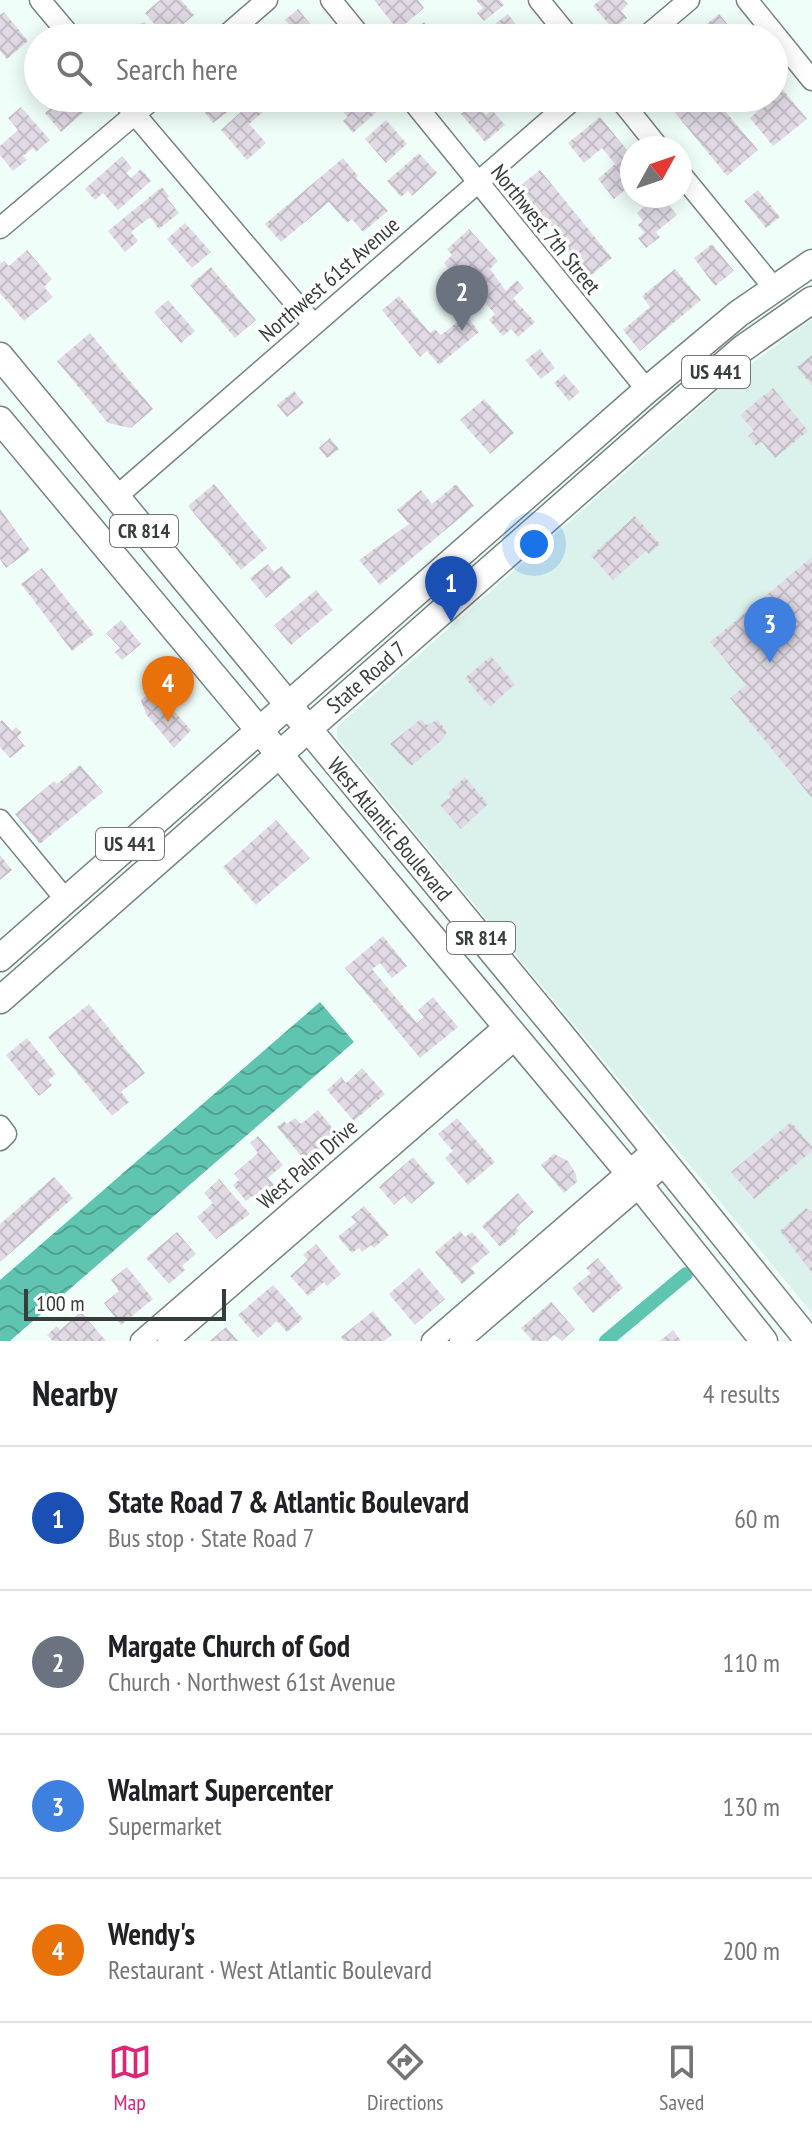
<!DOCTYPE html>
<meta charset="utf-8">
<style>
:root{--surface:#fff;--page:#f6f6f6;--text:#202124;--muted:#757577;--line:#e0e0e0;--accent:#db2777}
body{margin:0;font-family:"PT Sans Narrow",sans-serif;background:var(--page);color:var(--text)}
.compass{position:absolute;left:620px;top:136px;width:72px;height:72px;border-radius:50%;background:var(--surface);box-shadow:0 4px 20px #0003;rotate:50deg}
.scale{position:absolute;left:24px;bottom:20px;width:202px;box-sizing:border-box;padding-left:8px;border:4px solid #373d3b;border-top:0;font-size:22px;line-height:28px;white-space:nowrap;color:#373d3b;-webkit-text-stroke:6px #fff;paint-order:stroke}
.you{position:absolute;left:534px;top:544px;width:28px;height:28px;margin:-20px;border:6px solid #fff;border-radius:50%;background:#1a73e8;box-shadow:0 0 0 12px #1a73e833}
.badge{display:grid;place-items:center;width:52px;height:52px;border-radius:50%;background:var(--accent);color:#fff;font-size:26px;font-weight:700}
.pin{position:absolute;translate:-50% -66px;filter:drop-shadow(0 2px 4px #0008)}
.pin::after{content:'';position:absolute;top:42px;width:28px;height:24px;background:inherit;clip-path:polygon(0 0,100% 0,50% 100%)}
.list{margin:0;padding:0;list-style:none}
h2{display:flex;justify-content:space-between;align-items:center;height:104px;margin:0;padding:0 32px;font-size:34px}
h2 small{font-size:26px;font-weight:400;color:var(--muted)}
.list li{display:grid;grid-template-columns:52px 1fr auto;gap:24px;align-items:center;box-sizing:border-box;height:144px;padding:0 32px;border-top:2px solid var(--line)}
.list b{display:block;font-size:30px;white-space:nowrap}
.list p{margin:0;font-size:26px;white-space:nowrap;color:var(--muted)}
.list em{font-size:26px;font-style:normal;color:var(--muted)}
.icon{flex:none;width:44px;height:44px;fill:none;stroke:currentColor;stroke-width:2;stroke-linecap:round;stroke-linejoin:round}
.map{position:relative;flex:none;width:812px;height:1341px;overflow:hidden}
.search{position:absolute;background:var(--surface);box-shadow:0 4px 20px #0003;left:24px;right:24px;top:24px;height:88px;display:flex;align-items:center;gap:20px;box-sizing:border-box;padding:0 28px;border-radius:44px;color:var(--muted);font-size:30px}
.sheet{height:680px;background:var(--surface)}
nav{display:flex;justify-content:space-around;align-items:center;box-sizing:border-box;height:112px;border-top:2px solid var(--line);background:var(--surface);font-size:22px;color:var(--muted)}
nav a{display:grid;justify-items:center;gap:4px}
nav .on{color:var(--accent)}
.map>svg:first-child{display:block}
.built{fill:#dbf2ec}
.water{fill:url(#water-waves)}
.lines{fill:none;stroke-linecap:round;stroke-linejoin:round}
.canal{stroke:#5fc5b0;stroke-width:14}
.building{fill:url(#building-cross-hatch)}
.minor-casing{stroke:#76837f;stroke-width:23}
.major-casing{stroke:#76837f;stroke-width:29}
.minor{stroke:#fff;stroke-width:20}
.major{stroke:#fff;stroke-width:26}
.labels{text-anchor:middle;stroke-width:7;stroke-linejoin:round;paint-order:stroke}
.shield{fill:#fff;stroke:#737776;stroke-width:2}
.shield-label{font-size:20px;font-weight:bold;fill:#373d3b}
.street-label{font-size:22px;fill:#373d3b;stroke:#fff}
</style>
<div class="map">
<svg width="812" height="1341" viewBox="0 0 812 1341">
<defs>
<pattern id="water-waves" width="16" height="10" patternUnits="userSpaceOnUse" patternTransform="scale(2)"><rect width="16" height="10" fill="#5fc5b0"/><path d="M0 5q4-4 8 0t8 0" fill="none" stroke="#4fa190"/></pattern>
<pattern id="building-cross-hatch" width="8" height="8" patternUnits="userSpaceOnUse" patternTransform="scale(2)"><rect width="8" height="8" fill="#e1dae5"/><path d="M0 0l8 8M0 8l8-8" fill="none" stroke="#c2bcc5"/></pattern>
</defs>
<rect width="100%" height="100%" fill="#f0fefa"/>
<polygon class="built" points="812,319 812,1313 337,738 337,727 731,379"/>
<polygon class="water" points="320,1002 354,1042 10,1341 0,1341 0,1280"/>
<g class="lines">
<polyline class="canal" points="606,1341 686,1274"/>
</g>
<g class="building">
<polygon points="160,0 181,0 194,15 181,26 179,22 164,35 145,13"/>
<polygon points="374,0 418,0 424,8 398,30"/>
<polygon points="476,0 500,0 504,5 484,21 477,13 483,8"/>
<polygon points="600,0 624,0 628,4 621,11 627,18 613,29 593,6"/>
<polygon points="298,9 318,33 312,38 263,38 278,26 281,30 289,24 285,20"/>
<polygon points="4,12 28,41 7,59 0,51 0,15"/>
<polygon points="508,14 526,38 492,38 486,31"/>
<polygon points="719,14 739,38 690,38"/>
<polygon points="145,22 151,38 114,38 112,33"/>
<polygon points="424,22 437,38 405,38"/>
<polygon points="783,90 807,119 773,146 750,118"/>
<polygon points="63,98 69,102 77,98 87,109 61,132 45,113"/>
<polygon points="200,98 228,98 234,107 213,123 196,101"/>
<polygon points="342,98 370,98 380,109 353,133 343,121 348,117 336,103"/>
<polygon points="685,98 714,98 758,150 727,176 672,109"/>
<polygon points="255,99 265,110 249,124 266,143 247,160 221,130"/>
<polygon points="475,102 486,115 492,110 505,125 485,142 461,114"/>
<polygon points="21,107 50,140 36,152 33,148 23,156 27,160 13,171 0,155 0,146 18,130 8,118"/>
<polygon points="600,117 632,156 632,184 614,199 598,179 615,164 602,148 584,163 568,143"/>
<polygon points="386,120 407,144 386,163 365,139"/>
<polygon points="419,153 437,173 412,196 408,191 401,197 387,181"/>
<polygon points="122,156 132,168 126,173 131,178 141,169 151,181 118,210 103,193 95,200 85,189"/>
<polygon points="343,158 358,176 356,178 388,211 363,232 352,219 347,223 329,202 281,242 265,224"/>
<polygon points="540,170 612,258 589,277 517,188"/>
<polygon points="162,187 169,196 167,198 179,213 159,229 150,217 131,232 138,241 125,252 108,231"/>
<polygon points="758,190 780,217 766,228 744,201"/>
<polygon points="657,196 661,196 677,215 656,232 660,237 646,248 638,238 644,233 638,225 643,221 637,213"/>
<polygon points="185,223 211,252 192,268 167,239"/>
<polygon points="469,229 498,261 490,269 506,291 517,280 524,288 513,298 535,322 518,337 511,329 503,336 489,320 495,314 461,276 458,279 444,263 452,255 447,249"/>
<polygon points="712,244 734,271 715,286 694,258"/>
<polygon points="27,250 52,279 44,287 53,297 24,321 0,293 0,264 4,261 9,266"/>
<polygon points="211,267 256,320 235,338 190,285"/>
<polygon points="675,269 701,300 640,351 623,330 650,307 642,296"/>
<polygon points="399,296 430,333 435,329 441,335 466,315 479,332 439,365 427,351 420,357 382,310"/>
<polygon points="168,300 195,331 181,343 154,312"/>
<polygon points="90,333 153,409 131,428 108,423 57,361"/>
<polygon points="540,349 555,368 541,379 525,360"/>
<polygon points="812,355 812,386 797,367"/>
<polygon points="564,374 580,392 569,401 554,383"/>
<polygon points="773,388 808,431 775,458 762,442 756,446 748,436 754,431 740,415"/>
<polygon points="294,391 304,403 287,417 277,405"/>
<polygon points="484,399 514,433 490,454 460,420"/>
<polygon points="330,438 339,449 327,458 319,448"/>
<polygon points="214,484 267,548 241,570 188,506"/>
<polygon points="456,484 474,506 380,585 359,560 409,524 397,510 421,490 432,504"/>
<polygon points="0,509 30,550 6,568 0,559"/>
<polygon points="635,516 660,544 649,554 646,551 613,580 591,556"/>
<polygon points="812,557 812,798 730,698 746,685 710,642"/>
<polygon points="268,564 274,572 282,566 291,577 266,598 250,578"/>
<polygon points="42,568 94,634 72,651 21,584"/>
<polygon points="316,590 333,610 291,645 274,625"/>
<polygon points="121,620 141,644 122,660 115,652 120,648 106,633"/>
<polygon points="491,656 515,684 490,707 465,678"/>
<polygon points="155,690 191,730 174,748 146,714 141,700"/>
<polygon points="421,719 427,725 438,720 447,732 442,740 411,766 390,744"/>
<polygon points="2,720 12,731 16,727 22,733 17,737 25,746 10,758 0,747 0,722"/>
<polygon points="80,765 103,792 40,844 15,814 54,781 57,784"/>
<polygon points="465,777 488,804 461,829 440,805 451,797 448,793"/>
<polygon points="276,820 310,858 256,905 223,867"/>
<polygon points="0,855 12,870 0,880"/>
<polygon points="383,936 407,966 392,978 380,963 372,969 417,1023 424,1017 418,1010 433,997 458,1027 420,1058 345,968"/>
<polygon points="89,1004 145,1073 121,1092 129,1102 112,1116 48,1037"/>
<polygon points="27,1038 56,1074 48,1080 52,1085 39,1096 6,1055"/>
<polygon points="362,1068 385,1094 354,1121 327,1090 341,1077 346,1083"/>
<polygon points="318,1110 338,1135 306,1162 277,1127 284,1121 287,1124 295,1118 301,1124"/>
<polygon points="457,1118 495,1162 468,1185 445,1158 453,1151 438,1134"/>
<polygon points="791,1122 812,1147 812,1151 754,1199 731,1172"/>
<polygon points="258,1136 283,1165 268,1178 278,1190 260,1206 252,1196 246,1201 233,1185 239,1180 234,1174 258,1153 250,1143"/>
<polygon points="554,1154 568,1161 576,1174 577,1182 564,1193 541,1165"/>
<polygon points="413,1157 435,1183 411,1204 404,1196 394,1205 379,1187"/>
<polygon points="54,1177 73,1198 0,1262 0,1224"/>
<polygon points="219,1179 250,1214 216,1239 197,1217 213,1203 204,1193"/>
<polygon points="518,1193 534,1212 516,1228 519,1231 500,1247 482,1226"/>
<polygon points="364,1206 389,1235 374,1248 371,1245 362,1252 359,1248 352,1253 338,1237 356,1222 351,1217"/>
<polygon points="806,1208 812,1212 812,1273 780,1231"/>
<polygon points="460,1231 465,1237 472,1232 490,1252 471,1268 475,1273 462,1284 435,1252"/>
<polygon points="177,1232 196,1254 182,1266 185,1270 169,1284 146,1258"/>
<polygon points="316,1244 341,1274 327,1286 324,1282 308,1296 290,1276 308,1260 303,1255"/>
<polygon points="598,1258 623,1288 593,1313 572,1288 591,1273 586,1268"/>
<polygon points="127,1267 153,1299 121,1325 104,1303 119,1291 111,1280"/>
<polygon points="419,1268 445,1299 415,1325 389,1294"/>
<polygon points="273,1285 303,1319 287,1332 277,1321 258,1338 238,1315"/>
<polygon points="551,1302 575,1329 562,1341 554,1335 547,1341 533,1341 521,1328"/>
<polygon points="373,1311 392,1335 384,1341 344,1341 341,1337"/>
<polygon points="81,1312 106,1341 53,1341 47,1335 57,1326 60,1330"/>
<polygon points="226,1327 238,1341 210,1341"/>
<polygon points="673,1330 681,1341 660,1341"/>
</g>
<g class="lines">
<g class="minor-casing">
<g id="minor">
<polyline points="40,0 72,38"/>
<polyline points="331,0 362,38"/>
<polyline points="539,0 570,38"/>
<polyline points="747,0 812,80"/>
<polyline points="223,38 267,0"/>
<polyline points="644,38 689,0"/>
<polyline points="121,98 313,324"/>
<polyline points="410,98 647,390"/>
<polyline points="619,98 659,148"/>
<polyline points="680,173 774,288"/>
<polyline points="0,228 154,98"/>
<polyline points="116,497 575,98"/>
<polyline points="0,820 66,900"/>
<polyline points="0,1126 6,1134 0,1140"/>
<polyline points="141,1341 506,1025"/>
<polyline points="168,1341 517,1038"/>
<polyline points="432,1341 653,1150"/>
<polyline points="460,1341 665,1165"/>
</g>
</g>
<g class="major-casing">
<g id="major">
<polyline points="0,356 563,1037 809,1341"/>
<polyline points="0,420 640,1186 764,1341"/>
<polyline points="0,958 647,390 738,314 812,263"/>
<polyline points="0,1000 662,418 742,349 812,300"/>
</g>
</g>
<use href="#minor" class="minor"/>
<use href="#major" class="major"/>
</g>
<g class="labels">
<g class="shield">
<rect x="682" y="356" width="68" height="32" rx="6"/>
<rect x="110" y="515" width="68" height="32" rx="6"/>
<rect x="96" y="828" width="68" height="32" rx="6"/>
<rect x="447" y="922" width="68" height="32" rx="6"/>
</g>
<g class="shield-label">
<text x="716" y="379">US 441</text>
<text x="144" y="538">CR 814</text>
<text x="130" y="851">US 441</text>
<text x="481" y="945">SR 814</text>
</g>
<g class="street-label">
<text transform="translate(546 229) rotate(51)" y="8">Northwest 7th Street</text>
<text transform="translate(329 279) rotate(-41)" y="8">Northwest 61st Avenue</text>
<text transform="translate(366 677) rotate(-41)" y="8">State Road 7</text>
<text transform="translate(390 829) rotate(50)" y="8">West Atlantic Boulevard</text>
<text transform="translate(307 1164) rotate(-41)" y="8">West Palm Drive</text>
</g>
</g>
</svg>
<svg class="compass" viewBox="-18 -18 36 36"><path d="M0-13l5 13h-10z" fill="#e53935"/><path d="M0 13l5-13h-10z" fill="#757577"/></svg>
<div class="scale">100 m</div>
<div class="you"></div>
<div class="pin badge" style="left:451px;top:622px;background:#1a4fb4">1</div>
<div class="pin badge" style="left:462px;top:331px;background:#6b7280">2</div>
<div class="pin badge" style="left:770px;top:663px;background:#3f7fe0">3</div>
<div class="pin badge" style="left:168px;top:722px;background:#e8710a">4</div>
<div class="search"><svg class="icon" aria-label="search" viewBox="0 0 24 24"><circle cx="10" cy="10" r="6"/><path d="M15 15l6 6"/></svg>Search here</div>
</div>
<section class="sheet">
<h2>Nearby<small>4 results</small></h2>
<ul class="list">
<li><span class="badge" style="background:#1a4fb4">1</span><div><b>State Road 7 &amp; Atlantic Boulevard</b><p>Bus stop · State Road 7</p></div><em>60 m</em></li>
<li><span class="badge" style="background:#6b7280">2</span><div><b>Margate Church of God</b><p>Church · Northwest 61st Avenue</p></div><em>110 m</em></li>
<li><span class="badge" style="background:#3f7fe0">3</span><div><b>Walmart Supercenter</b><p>Supermarket</p></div><em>130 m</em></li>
<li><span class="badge" style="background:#e8710a">4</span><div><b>Wendy's</b><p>Restaurant · West Atlantic Boulevard</p></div><em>200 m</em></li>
</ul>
</section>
<nav>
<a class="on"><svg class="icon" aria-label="map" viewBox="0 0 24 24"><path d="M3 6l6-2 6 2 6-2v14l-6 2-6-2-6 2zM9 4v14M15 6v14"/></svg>Map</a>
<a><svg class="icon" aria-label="directions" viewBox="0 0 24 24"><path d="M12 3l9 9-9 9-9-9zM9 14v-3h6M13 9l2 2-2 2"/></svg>Directions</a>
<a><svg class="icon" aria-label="saved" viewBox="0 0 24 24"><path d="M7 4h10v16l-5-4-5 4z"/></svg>Saved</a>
</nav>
